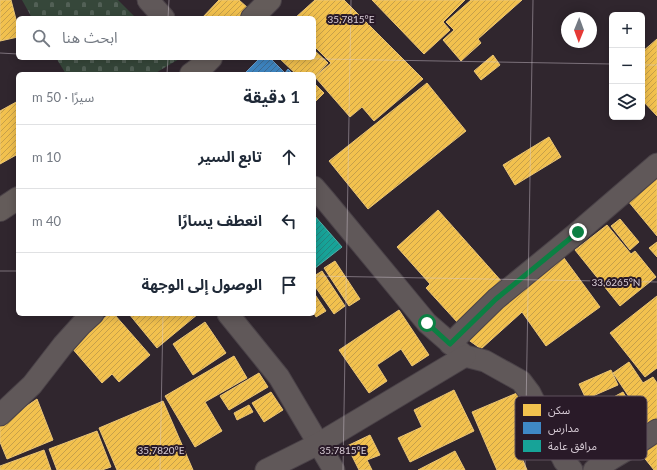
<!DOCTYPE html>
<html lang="ar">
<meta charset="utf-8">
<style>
:root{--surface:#fff;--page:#f6f6f7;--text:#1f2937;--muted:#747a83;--line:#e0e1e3}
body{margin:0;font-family:Lato,"Noto Sans Arabic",sans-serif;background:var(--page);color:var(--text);direction:rtl}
.controls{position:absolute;right:12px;top:12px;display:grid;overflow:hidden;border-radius:6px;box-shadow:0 2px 10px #0003}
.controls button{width:36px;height:36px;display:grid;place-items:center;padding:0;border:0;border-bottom:1px solid var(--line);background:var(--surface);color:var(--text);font:20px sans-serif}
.compass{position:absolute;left:561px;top:12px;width:36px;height:36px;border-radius:50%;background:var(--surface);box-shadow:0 2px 10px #0003;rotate:181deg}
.stop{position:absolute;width:12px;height:12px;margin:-9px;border:3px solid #0b8043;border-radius:50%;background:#fff}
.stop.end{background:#0b8043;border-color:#fff;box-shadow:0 1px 4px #0008}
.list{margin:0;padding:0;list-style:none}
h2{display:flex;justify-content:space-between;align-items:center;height:52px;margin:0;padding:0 16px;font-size:17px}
h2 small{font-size:13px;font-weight:400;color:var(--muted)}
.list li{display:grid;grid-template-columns:26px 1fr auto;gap:12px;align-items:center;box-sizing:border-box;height:64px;padding:0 16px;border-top:1px solid var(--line)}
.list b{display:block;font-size:15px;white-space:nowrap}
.list em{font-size:13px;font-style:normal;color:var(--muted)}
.icon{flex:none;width:22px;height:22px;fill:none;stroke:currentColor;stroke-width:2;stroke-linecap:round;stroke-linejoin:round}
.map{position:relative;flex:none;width:657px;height:470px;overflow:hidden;direction:ltr}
.search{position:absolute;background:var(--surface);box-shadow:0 2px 10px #0003;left:16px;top:16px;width:300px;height:44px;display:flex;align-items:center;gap:10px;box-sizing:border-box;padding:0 14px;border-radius:6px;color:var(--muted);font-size:15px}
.panel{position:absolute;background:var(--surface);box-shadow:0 2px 10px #0003;left:16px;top:72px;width:300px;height:244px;border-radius:6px;direction:rtl}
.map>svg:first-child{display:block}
.cemetery{fill:url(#cemetery-stones)}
.homes{fill:url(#homes-hatch);stroke:#eac577}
.schools{fill:url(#schools-hatch);stroke:#6d9dca}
.public{fill:url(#public-hatch);stroke:#51b0ab}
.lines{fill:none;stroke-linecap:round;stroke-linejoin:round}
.street-casing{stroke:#4a4248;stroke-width:23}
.secondary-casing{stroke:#4a4248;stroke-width:24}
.street{stroke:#605859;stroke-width:21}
.secondary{stroke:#645c5a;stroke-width:22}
.route{stroke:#0b8043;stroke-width:5}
.ticks{fill:none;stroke:#d8cdd7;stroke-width:1;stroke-opacity:0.45}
.key{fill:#291a28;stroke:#5e505d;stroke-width:1}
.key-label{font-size:11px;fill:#d8cdd7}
.ticks-label{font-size:10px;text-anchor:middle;fill:#d8cdd7;stroke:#291a28;stroke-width:4;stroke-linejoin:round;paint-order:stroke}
</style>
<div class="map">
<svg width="657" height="470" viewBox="0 0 657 470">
<defs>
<pattern id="cemetery-stones" width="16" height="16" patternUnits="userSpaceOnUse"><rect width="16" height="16" fill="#36473a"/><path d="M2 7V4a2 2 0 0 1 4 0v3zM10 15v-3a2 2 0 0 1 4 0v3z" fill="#526056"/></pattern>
<pattern id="homes-hatch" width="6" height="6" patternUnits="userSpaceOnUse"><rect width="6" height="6" fill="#f2c14e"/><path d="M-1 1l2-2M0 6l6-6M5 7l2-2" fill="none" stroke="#c6a04a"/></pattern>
<pattern id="schools-hatch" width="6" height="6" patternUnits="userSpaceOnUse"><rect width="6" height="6" fill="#3f88c5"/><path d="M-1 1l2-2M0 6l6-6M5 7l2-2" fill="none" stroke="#406e96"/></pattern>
<pattern id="public-hatch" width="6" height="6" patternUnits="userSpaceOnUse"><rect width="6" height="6" fill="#17a398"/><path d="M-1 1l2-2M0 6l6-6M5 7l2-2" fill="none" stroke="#24857e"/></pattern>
</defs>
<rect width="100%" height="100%" fill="#30262e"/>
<g class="cemetery">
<polygon points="22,0 118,0 136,18 32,18"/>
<polygon points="56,58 178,58 179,59 154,74 66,74"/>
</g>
<g class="homes">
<polygon points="0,0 11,0 18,27 18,37 0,41"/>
<polygon points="219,0 239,0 248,8 238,18 202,18"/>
<polygon points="315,0 344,0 423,79 374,121 362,107 350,117 315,77 331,63 314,46 314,18 295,18"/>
<polygon points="372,0 465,0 443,22 450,30 424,54"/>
<polygon points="471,0 522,0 478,39 481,43 461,61 443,40 454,30 446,22"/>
<polygon points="657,39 657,116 642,100 642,52"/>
<polygon points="314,50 328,63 314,78 314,74 296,74 279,58 314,58"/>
<polygon points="493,55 500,65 481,80 474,71"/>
<polygon points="314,83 324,93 314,103"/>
<polygon points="427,83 466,131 368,209 329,161"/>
<polygon points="18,101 18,154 0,164 0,111"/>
<polygon points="549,137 561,157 515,185 503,165"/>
<polygon points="657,177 657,236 628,201"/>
<polygon points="438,210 503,283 458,323 426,288 430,284 397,247"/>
<polygon points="620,219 639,242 630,250 611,226"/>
<polygon points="607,225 631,254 635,251 656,277 620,306 575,250"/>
<polygon points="657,242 657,257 649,248"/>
<polygon points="561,254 600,307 546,346 522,312 481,349 463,336"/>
<polygon points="335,261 360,299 349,306 324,268"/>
<polygon points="322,271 345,306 334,314 314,285 314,276"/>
<polygon points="314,293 326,311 316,317 314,313"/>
<polygon points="657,296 657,368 645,377 610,333"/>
<polygon points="399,310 429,355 412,366 401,349 377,365 387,381 369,393 339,350"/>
<polygon points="109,314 114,314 150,355 119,382 112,374 102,383 71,347"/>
<polygon points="129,314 198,314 157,348"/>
<polygon points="205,322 226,353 193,375 173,344"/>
<polygon points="234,356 247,378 205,402 222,431 195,447 165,396"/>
<polygon points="629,362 643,383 653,377 657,383 657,423 650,428 613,373"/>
<polygon points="611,370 618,385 586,399 579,384"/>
<polygon points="259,373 268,387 229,410 220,396"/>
<polygon points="454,390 474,431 410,462 398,438 422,427 414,410"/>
<polygon points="524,390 543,433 531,439 534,447 520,453 527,470 497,470 472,412"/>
<polygon points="271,392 283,410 264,422 252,403"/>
<polygon points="623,392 647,433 630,443 606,401"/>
<polygon points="37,399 53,440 7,459 0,442 0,424"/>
<polygon points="163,401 193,470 117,470 99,428"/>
<polygon points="249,405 253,412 237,420 234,413"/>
<polygon points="97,431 111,467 102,470 57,470 49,449"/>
<polygon points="370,435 380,455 367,460 372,470 359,470 347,446"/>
<polygon points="657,442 657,470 654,470 642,455"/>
<polygon points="44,450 51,470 0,470 0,466"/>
<polygon points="455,451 465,470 418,470"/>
</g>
<polygon class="schools" points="260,58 270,58 285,73 288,69 293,74 244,74"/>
<polygon class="public" points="314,215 342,247 314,269"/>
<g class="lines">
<g class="street-casing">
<g id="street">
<polyline points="148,0 164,18"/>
<polyline points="314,187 326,201 427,323 465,356 485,361 521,381 530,393 564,461 572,470"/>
<polyline points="228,314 279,377 334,470"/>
<polyline points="450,344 496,299 578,232 657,164"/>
<polyline points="0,415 32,385 63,345 81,325 93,314"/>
<polyline points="266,470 318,444 465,356"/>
<path d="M 594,470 C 615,456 637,445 657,430"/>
</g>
</g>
<g class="secondary-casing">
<g id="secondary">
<polyline points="252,18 270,0"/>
<polyline points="191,74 205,64 211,58"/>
<polyline points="0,210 18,198"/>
</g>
</g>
<use href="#street" class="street"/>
<use href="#secondary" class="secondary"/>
</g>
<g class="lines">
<polyline class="route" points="427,323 450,344 496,299 578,232"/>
</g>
<path class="ticks" d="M 168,18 L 169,0M 0,53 L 18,54M 266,58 L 612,64M 642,65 L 657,65M 167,74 L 168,58M 0,271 L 18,271M 314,276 L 657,282M 160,470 L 163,314M 343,470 L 351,0M 525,470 L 533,0"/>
<rect x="515" y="396" width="132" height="64" rx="6" class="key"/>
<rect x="523" y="404" width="18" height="12" fill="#f2c14e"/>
<rect x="523" y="422" width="18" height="12" fill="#3f88c5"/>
<rect x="523" y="440" width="18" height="12" fill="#17a398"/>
<g class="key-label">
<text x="548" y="414">سكن</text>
<text x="548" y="432">مدارس</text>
<text x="548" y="450">مرافق عامة</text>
</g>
<g class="ticks-label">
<text x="351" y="23">35.7815°E</text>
<text x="616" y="286">33.6265°N</text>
<text x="161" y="454">35.7820°E</text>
<text x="343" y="454">35.7815°E</text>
</g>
</svg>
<div class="controls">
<button>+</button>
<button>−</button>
<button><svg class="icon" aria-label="layers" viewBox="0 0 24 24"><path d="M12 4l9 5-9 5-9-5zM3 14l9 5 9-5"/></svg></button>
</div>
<svg class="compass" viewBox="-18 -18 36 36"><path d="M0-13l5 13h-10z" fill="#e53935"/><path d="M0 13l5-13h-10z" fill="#747a83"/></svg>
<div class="stop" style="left:427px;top:323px"></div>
<div class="stop end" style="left:578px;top:232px"></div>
<div class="search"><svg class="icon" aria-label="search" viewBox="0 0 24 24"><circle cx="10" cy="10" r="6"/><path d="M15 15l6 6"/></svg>ابحث هنا</div>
<section class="panel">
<h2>1 دقيقة<small>سيرًا · 50 m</small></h2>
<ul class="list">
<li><svg class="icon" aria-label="ahead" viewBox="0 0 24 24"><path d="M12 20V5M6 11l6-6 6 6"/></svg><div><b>تابع السير</b></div><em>10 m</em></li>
<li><svg class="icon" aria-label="left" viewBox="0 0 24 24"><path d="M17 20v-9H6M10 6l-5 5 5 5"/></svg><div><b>انعطف يسارًا</b></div><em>40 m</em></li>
<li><svg class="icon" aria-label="arrive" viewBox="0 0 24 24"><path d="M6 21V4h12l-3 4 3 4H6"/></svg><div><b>الوصول إلى الوجهة</b></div></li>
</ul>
</section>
</div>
